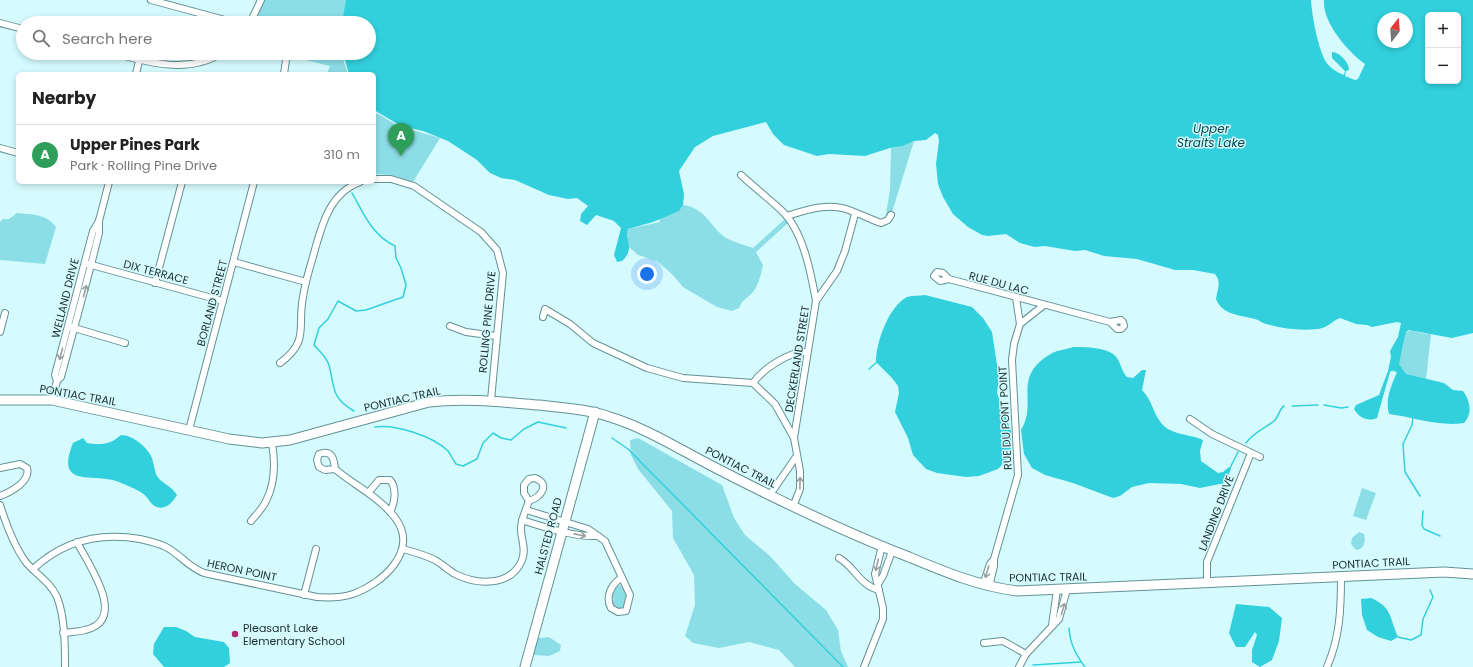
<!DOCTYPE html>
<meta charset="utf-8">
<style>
:root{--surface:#fff;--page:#f6f6f6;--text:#222;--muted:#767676;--line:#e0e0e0;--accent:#af296f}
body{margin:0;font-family:Poppins,sans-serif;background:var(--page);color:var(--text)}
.controls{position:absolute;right:12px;top:12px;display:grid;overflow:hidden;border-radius:6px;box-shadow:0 2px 6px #0003}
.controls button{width:36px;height:36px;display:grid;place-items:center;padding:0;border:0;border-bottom:1px solid var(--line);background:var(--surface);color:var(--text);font:20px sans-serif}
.compass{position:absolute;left:1377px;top:12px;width:36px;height:36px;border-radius:50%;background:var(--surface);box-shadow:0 2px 6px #0003;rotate:17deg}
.you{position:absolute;left:647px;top:274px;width:14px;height:14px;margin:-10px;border:3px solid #fff;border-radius:50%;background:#1a73e8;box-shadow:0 0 0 6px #1a73e833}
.badge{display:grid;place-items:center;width:26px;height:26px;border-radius:50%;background:var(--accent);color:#fff;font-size:13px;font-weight:700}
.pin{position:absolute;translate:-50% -33px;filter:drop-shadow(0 1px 2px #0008)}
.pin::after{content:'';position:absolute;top:21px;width:14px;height:12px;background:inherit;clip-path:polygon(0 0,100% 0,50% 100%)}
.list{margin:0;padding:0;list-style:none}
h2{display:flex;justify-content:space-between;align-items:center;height:52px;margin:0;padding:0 16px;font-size:17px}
h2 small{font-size:13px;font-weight:400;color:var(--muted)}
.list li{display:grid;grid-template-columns:26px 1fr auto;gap:12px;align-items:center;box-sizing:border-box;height:60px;padding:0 16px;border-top:1px solid var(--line)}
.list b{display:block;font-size:15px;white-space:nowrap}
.list p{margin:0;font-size:13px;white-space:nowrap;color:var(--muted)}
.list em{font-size:13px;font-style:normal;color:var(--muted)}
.icon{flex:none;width:22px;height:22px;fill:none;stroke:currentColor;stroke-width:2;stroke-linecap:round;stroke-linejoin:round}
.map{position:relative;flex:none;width:1473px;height:667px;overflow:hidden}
.search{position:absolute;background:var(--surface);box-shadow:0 2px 6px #0003;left:16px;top:16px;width:360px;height:44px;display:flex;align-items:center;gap:10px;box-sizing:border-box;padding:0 14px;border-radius:22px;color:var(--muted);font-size:15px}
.panel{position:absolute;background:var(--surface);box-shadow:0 2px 6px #0003;left:16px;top:72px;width:360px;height:112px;border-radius:6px}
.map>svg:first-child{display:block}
.green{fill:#8cdee6}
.water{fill:#32d0dd;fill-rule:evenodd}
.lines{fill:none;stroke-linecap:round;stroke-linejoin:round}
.stream{stroke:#32d0dd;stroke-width:1.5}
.street-casing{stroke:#649195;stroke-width:8}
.secondary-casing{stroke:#649195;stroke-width:11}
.street{stroke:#fff;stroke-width:6}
.secondary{stroke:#fff;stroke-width:9}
.oneway{stroke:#98a0a1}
.poi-dot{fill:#af296f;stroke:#d5fbfe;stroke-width:1.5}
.labels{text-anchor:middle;stroke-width:3;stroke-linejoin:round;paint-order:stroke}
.street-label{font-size:11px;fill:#1b2d2f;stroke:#d5fbfe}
.poi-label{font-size:11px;fill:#1b2d2f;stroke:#d5fbfe;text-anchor:start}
.water-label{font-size:12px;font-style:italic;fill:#04494f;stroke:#d5fbfe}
</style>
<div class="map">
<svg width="1473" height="667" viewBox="0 0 1473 667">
<rect width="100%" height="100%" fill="#d5fbfe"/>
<g class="green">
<polygon points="263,0 349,0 342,23 264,23 258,16"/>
<polygon points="290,53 341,53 348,74 327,74 330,66 290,56"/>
<polygon points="374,113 380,115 398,126 440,138 413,182 392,175 374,174"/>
<polygon points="914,141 889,222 885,221 890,189 891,148 903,146"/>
<path d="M 683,205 C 706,208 710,227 726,238 C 734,242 744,245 753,248 L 785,219 L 788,223 L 756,252 L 763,265 C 761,274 759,284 753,292 C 747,299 743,298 739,308 L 732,311 L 717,307 L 683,287 L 672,274 L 657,261 L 638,255 L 629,247 L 627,232 L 628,229 L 660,222 L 659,219 C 668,214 677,214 683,205 Z"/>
<path d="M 17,213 C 31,215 46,213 56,227 L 45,264 L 0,260 L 0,222 L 3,219 L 9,219 Z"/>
<polygon points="1412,330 1421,333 1431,334 1426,379 1391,371 1402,352 1406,332"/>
<polygon points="638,438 722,485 734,518 745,535 770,556 795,584 826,610 838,630 841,651 848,667 795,667 779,650 749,642 719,648 693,643 685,636 695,605 694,575 673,538 672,511 638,469 631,455 630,440"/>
<polygon points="1362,488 1376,493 1366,520 1353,516"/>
<path d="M 1359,532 L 1364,534 C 1366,541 1364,550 1356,550 L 1351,544 L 1352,538 Z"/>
<polygon points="620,585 622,587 627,598 625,607 620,609 613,606 613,590"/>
<polygon points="549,637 561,645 560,651 549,656 533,655 538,638"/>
</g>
<g class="water">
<path d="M 346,0 L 1311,0 C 1312,16 1318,48 1326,62 C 1330,68 1338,73 1344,75 L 1345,71 L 1332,58 L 1332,52 C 1339,52 1349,62 1349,70 L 1346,71 L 1345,76 L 1355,80 L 1358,79 L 1365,64 C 1348,52 1322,22 1324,0 L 1473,0 L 1473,333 L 1452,338 L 1409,330 L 1406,332 L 1399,364 L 1406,374 L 1444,383 L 1453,390 L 1463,391 C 1470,400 1473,414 1464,423 C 1440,427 1413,417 1389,414 C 1385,398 1391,387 1397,372 L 1393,370 L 1390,372 L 1377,418 C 1368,422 1359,418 1354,409 L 1356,405 L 1379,395 L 1388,371 L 1391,357 L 1390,351 L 1398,337 L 1401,323 L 1397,322 L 1372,327 L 1367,325 L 1356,324 L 1340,318 C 1332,321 1328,328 1318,329 C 1300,331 1283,329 1266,324 C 1262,323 1259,320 1255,319 C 1240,315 1222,315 1216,299 C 1217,290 1222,282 1215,274 L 1193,270 L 1175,270 L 1137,259 L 1104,256 L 1085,250 L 1075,251 L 1045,246 L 1035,247 L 1020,243 L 1006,234 L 988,236 L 982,235 L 968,227 L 953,214 L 943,197 L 938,184 L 936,164 L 939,141 L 938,135 L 935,133 L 926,140 L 914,141 L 903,146 L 890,148 L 865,156 L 829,154 L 817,156 L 784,145 L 773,134 L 766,122 L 713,136 L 695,147 L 679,171 L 684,194 L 683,205 L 679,211 L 653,222 L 628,229 C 624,239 636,248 622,261 L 617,262 L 614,255 L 621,228 L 614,221 L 596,215 L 587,225 L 580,221 L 581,214 L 588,206 L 577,198 L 568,199 L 549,195 L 515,180 L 501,178 L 490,173 L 477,160 L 448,141 L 423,131 L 401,126 L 374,110 L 374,74 L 349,74 L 343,53 L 369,53 L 369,23 L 342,23 ZM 1428,15 L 1458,15 L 1458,81 L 1428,81 ZM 1383,18 L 1407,18 L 1407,42 L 1383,42 Z"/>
<path d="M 925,295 L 972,307 L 983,318 L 992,332 L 999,378 L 997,393 L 1011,431 L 1011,449 L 1009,457 L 998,469 L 979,476 L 966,477 L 937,473 L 926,469 L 913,455 L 908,438 L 895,412 L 899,393 L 898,386 L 892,378 L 876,362 C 876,342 889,306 907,297 C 913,295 919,296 925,295 Z"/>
<path d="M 1073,347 C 1085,347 1110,347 1117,358 C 1121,364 1122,372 1127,377 L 1133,378 L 1142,370 L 1146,370 L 1142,390 C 1151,399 1152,409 1159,420 C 1169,436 1188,433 1203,440 L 1200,451 L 1201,461 L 1218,473 L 1223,472 L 1229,467 L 1231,469 L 1225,483 L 1200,488 L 1181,484 L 1149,483 L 1132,487 L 1120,496 L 1113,498 L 1073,483 L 1045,475 L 1032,468 L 1024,454 L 1021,430 C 1038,402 1012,378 1049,355 C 1056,350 1065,350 1073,347 Z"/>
<path d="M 121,435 C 132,435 146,446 151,456 C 154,462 154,470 157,476 C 161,483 172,486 177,495 C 173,502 166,510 157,507 C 150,505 148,496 142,493 C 136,489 126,485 119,482 C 95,472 54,490 73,443 L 83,438 L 87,443 C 101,445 110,445 121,435 Z"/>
<path d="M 1371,598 C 1393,608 1389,617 1398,637 L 1391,641 L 1378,637 L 1367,630 L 1362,615 L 1361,599 Z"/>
<polygon points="1236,604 1269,607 1282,618 1279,641 1272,660 1260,667 1252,662 1252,650 1257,635 1255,632 1245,647 1236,647 1229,633"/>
<polygon points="164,627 176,627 186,631 195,637 224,642 229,648 230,663 224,667 164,667 153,654 154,644"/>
</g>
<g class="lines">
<g class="stream">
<path d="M 352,193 C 364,214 372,235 395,246 L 396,258 L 401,268 L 406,285 L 403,297 L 366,310 L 356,311 L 338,301 L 328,319 L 319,328 L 314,345 C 320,352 326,356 329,365 C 335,387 330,397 354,411"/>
<polyline points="869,369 877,362"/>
<polyline points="1324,405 1341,408 1348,407"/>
<polyline points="1292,406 1318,405"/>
<polyline points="1413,417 1412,425 1403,444 1405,472 1420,496"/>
<path d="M 375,427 C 395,424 433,436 448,451 C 451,455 453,460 456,464 L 463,466 L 477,459 L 483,443 L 493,433 L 501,438 L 511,440 L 524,429 L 538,422 L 566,428"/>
<polyline points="612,438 628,449 843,667"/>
<path d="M 1246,443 C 1254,432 1264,429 1274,421 C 1279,417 1279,409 1284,406"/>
<polyline points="1230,468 1238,452"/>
<polyline points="1423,511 1422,525 1424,529 1440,536"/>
<path d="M 1069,628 C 1070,644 1076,655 1085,667"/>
<polyline points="1398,637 1411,640 1421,635 1423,619 1433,597 1430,590"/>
<polyline points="1033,665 1081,662"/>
</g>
<g class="street-casing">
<g id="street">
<polyline points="151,0 236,23"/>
<polyline points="0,23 23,29"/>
<polyline points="250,23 261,0"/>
<path d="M 114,53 C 149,63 189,74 222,53"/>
<polyline points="136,74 139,61"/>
<polyline points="284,74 287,53"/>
<polyline points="0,148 18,153"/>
<path d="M 741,175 C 754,187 768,198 781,210 C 803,230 811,273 816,301"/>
<polyline points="374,179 391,179 414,186 481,232 497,250 503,273 491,400"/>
<path d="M 787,216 C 806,210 829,202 849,210 C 860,214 870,219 881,223 L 888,220 L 891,215"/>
<polyline points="234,262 306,282"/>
<polyline points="88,264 223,301"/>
<polyline points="949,279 943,273 937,272 934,276 940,281 949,279 1110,322 1117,329 1121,329 1124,326 1123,322 1121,320 1110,322"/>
<polyline points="155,283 182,182"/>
<polyline points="543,317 545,309 570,324 593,343 647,368 683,378 753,383 775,404 794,438"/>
<polyline points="1020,324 1044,305"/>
<polyline points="450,326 466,332 496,336"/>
<polyline points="71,327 125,343"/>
<polyline points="0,332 5,313"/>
<path d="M 280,363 C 310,341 297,327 303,297 C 305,282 310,268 314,253 C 322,224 330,193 360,182"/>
<polyline points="57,381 55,375 93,231 99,221 109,182"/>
<path d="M 753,383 C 763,369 789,351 807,352"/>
<polyline points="52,400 57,381 61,377 91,265 99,233 99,221"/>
<polyline points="1190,419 1212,434 1260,457"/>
<polyline points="189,430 254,182"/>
<path d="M 0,468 L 20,464 L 27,468 C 31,481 11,492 0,496"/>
<path d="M 369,492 L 379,480 L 390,480 C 397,488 395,503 390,512"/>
<polyline points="769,496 796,457"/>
<path d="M 0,505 C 6,524 13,544 25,561 C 35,574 49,580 57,597 C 65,617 65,646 65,667"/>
<polyline points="793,507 800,489 800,471 794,438 816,301 837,271 845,251 855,214"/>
<path d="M 526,510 L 588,529 L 605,541 L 630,595 L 626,611 L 618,612 L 611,608 C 605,597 611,585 621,578"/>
<path d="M 522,520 C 547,528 573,537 598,536"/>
<path d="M 251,521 C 256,515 263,508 266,501 C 275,484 275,461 272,443"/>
<path d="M 403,549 C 414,552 425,555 435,560 C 442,564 448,570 455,574 C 477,585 511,587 522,560 C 527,548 520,538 521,527 C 522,518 526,509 529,501 C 541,497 551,484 535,478 L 529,479 L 524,485 L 524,493 L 529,501"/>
<path d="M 839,558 C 856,568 859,585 879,590"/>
<polyline points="994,559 1018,475 1012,360 1014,344 1020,324 1016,298"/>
<path d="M 33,569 C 63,541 100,532 140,539 C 149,541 158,543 166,547 C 181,555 188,567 204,573 L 317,597 C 330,598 341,598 353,594 C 382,584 419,551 396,519 C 380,497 355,486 335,469 C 334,459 332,449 319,454 L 317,460 L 319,467 L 325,470 L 335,469"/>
<polyline points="1207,582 1207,562 1251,453"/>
<polyline points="878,584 883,576 892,551"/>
<polyline points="983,585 990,564 994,559 994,566 989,587"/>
<polyline points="304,595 316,549"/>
<polyline points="1052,625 1057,590"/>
<path d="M 63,633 C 70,632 78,632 85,630 C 129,620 88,564 77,542"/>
<polyline points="984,643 1003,641 1026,654"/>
<polyline points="864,667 883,619 883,608 875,574 882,546"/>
<polyline points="1019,667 1026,654 1059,619 1067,589"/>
<path d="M 1327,667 C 1340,637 1341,609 1341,577"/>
</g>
</g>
<g class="secondary-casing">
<g id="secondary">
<path d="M 0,400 L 52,400 L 229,439 L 262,443 L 290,440 L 429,402 C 466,398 502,402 539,405 C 563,408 587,409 610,417 C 646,428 679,449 712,466 C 776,499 841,531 909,557 C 945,572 978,586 1017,591 L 1444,572 L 1473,574"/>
<polyline points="525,667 595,412"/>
</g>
</g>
<use href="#street" class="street"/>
<use href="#secondary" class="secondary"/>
</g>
<defs><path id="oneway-shaft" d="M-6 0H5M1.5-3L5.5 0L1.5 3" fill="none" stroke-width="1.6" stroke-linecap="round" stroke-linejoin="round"/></defs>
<g class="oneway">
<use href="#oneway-shaft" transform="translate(85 291) rotate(-75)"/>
<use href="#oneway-shaft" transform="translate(61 354) rotate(105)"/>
<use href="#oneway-shaft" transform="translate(800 483) rotate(-89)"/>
<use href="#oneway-shaft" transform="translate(580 535) rotate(11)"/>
<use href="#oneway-shaft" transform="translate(877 565) rotate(103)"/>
<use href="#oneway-shaft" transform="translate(987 572) rotate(107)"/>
<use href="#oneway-shaft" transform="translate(1063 609) rotate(-74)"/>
</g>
<circle class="poi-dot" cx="235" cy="634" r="4"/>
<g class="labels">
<g class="street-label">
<text transform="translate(156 272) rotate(15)" y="4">DIX TERRACE</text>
<text transform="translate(999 283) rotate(15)" y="4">RUE DU LAC</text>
<text transform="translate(65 298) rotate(-76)" y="4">WELLAND DRIVE</text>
<text transform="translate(212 303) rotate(-75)" y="4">BORLAND STREET</text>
<text transform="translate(487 322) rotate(-85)" y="4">ROLLING PINE DRIVE</text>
<text transform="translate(797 359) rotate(-81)" y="4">DECKERLAND STREET</text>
<text transform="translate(78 395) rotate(10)" y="4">PONTIAC TRAIL</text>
<text transform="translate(402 399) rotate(-13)" y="4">PONTIAC TRAIL</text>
<text transform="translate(1005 418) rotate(-93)" y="4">RUE DU PONT POINT</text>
<text transform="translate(741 467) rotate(27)" y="4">PONTIAC TRAIL</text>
<text transform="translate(1216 513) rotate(-69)" y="4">LANDING DRIVE</text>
<text transform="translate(548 536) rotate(-75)" y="4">HALSTED ROAD</text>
<text transform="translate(1371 563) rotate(-3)" y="4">PONTIAC TRAIL</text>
<text transform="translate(242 570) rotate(12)" y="4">HERON POINT</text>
<text transform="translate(1048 577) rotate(-1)" y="4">PONTIAC TRAIL</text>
</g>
<g class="poi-label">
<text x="243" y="632">Pleasant Lake<tspan x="243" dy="13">Elementary School</tspan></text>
</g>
<g class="water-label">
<text x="1211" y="133">Upper<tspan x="1211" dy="14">Straits Lake</tspan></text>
</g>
</g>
</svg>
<div class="controls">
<button>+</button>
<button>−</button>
</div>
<svg class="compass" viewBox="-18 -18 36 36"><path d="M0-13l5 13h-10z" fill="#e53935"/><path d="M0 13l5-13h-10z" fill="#767676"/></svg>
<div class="you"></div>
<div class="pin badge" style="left:401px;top:156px;background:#2e9e5b">A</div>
<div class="search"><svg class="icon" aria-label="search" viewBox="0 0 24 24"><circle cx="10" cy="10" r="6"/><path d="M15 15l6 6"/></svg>Search here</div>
<section class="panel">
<h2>Nearby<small></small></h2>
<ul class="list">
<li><span class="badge" style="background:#2e9e5b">A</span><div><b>Upper Pines Park</b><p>Park · Rolling Pine Drive</p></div><em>310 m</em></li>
</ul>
</section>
</div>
